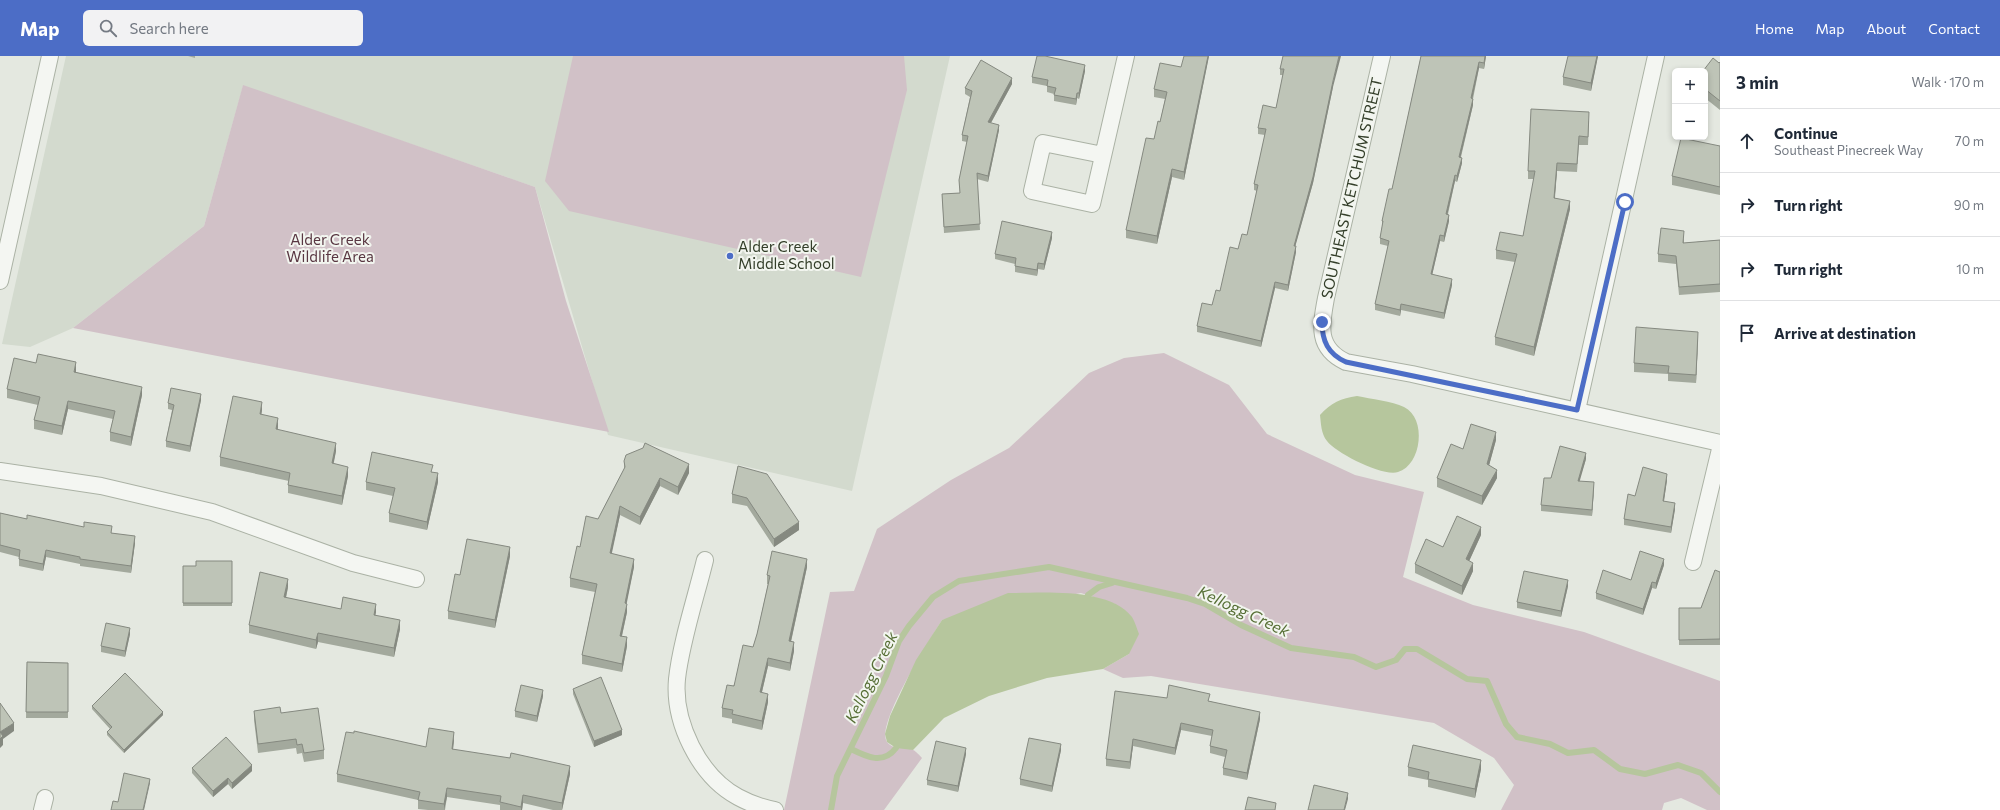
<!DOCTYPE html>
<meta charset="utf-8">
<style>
:root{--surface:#fff;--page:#f2f2f3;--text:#1f2937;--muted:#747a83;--line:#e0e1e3;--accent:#4c6dc6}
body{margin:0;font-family:Commissioner,sans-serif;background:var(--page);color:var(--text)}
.controls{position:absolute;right:12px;top:12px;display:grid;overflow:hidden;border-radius:6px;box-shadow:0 2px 6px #0003}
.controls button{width:36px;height:36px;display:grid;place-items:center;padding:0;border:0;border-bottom:1px solid var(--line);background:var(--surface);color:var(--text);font:20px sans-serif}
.stop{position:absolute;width:12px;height:12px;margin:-9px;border:3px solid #4c6dc6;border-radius:50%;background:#fff}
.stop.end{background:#4c6dc6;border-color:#fff;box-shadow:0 1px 4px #0008}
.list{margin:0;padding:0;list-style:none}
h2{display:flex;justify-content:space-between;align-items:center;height:52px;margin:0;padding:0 16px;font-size:17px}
h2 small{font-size:13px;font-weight:400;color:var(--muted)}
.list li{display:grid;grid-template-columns:26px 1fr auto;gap:12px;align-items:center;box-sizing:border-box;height:64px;padding:0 16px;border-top:1px solid var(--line)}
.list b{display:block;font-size:15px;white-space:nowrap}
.list p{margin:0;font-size:13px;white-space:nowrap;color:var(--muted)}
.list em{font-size:13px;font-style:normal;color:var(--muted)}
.icon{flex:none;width:22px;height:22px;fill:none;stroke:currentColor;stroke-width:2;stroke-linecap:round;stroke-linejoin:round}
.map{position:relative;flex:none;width:1720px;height:754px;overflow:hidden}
header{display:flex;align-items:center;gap:24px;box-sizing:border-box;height:56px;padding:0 20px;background:var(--accent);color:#fff}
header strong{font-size:19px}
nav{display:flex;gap:22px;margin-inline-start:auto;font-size:14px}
.search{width:280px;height:36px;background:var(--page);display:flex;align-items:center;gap:10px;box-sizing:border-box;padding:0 14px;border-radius:6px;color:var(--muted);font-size:15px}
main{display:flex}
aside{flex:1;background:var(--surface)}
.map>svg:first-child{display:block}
.built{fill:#d3dace}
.green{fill:#d1c1c7}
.water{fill:#b6c69d}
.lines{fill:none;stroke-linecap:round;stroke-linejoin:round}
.stream{stroke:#b6c69d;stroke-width:6}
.street-casing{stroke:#abb2a5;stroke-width:18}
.street{stroke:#f4f6f2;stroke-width:16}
.wall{fill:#a3a99d}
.shaded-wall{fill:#858980}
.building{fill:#bec4b7;stroke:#858980}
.route{stroke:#4c6dc6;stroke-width:5}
.poi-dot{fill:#4c6dc6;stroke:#f2f5ef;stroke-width:1.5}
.labels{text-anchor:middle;stroke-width:4;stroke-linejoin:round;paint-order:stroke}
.street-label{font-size:15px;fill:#333e29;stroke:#f2f5ef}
.park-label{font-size:15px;fill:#593742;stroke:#f2f5ef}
.poi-label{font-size:15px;fill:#333e29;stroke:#f2f5ef;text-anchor:start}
.water-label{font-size:16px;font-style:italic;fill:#576f36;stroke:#f2f5ef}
</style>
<header>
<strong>Map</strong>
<div class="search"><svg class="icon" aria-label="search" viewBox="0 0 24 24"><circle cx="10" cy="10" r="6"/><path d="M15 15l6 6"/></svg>Search here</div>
<nav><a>Home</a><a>Map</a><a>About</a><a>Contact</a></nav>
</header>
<main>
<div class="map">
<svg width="1720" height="754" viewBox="0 0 1720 754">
<rect width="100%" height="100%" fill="#e4e8e0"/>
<polygon class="built" points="66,0 950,0 852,435 608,379 535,131 243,30 204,170 73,272 30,291 2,288"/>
<g class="green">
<polygon points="573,0 904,0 907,34 861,221 569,155 545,125"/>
<polygon points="243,29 535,131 566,245 609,376 73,272 204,170"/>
<path d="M 1164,297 L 1229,329 L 1267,378 L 1355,419 L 1424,436 L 1403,521 L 1473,549 L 1584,576 L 1720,625 L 1720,754 L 1707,754 L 1681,742 L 1664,747 L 1662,754 L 1501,754 L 1514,729 L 1494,702 L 1434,667 L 1151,620 L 1123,622 L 1103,613 L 1129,598 L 1115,548 L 1081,537 L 942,564 C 931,582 875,669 887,686 C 894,695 905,690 913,694 C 916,695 920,700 922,702 L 884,754 L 784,754 L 830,536 L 854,535 L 877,473 L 951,424 L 1009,392 L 1089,317 L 1124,302 Z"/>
</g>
<g class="water">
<path d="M 1357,340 C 1371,343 1392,345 1404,351 C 1427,362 1422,409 1398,416 C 1383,421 1336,397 1327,385 C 1321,378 1321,367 1320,359 C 1331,347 1341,342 1357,340 Z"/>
<path d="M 1008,537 C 1042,537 1109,531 1132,561 C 1135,566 1137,573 1139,578 L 1129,598 L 1103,613 L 1047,622 L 989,640 L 944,662 L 913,694 L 896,692 L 887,686 L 885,678 L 890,660 L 916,604 L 942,564 Z"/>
</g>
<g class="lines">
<g class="stream">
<polyline points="1088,539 1099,531 1112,527"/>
<path d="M 851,693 C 867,701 883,709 896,692"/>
<polyline points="831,754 837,720 886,620 899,585 909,570 933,541 959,525 1049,511 1187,542 1205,548 1241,569 1291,592 1354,601 1376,611 1396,604 1405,593 1417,593 1467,623 1487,625 1506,668 1517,681 1550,688 1568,697 1594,694 1620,713 1645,718 1678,709 1701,717 1720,736"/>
</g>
<g class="street-casing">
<g id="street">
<path d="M 1382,0 L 1326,242 C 1321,269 1316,292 1346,306 L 1412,318 L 1720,387"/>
<polyline points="1103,99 1043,87 1032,135 1092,148 1126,0"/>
<polyline points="0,225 50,0"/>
<polyline points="1577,354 1656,0"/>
<polyline points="0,415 101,430 212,456 353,507 416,523"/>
<path d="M 705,504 C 696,541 681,586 677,623 C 673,666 699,720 738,741 C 749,747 764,752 775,754"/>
<polyline points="1693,506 1720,393"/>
<polyline points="42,754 45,742"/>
</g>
</g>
<use href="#street" class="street"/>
</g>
<g class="wall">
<polygon points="188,0 195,0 195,2"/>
<polygon points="1209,0 1184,124 1172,121 1157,188 1126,182 1126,174 1154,83 1160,66 1165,43 1154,41 1154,33 1181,11"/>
<polygon points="1283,0 1333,31 1313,127 1295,190 1296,196 1288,235 1275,232 1261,291 1197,276 1197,270 1212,249 1220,235 1238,193 1247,179 1257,135 1254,134 1254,128 1265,79 1258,78 1258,72 1276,52 1283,19 1280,19 1280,13"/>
<polygon points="1421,0 1486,0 1484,13 1479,12 1473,43 1473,49 1461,101 1462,107 1457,126 1455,125 1448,158 1449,165 1444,186 1440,185 1432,219 1452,229 1444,263 1401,254 1400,260 1375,254 1375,248 1388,190 1380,188 1380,182 1382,171 1382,165 1392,133"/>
<polygon points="1598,0 1591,35 1563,29 1563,21"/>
<polygon points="1720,6 1720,54 1705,42 1705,15 1719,7"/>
<polygon points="1085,15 1079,43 1077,42 1076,49 1054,45 1054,38 1047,36 1047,30 1032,27 1032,21"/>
<polygon points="1012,28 991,67 999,74 988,126 977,123 980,174 944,177 942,138 960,137 959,124 967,86 962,85 962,79 970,41 965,38 965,32"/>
<polygon points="1589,65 1588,89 1579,89 1577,116 1557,115 1555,142 1570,153 1534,300 1495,289 1495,281 1515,206 1496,203 1496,194 1523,180 1534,123 1528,123 1528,115"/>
<polygon points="1720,90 1720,139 1672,129 1672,120"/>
<polygon points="1052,182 1044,214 1038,213 1037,220 1015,216 1015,208 995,203 995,198"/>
<polygon points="1684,183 1684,187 1720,184 1720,236 1679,239 1676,208 1658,206 1658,198"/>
<polygon points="1698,284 1696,327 1668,325 1668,318 1634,316 1634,307"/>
<polygon points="36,307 76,315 76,316 142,339 131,390 110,385 110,376 113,363 68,353 62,379 34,373 34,364 38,349 7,342 7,333"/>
<polygon points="201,344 190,396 166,391 166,385 172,354 168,353 168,347"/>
<polygon points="262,354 261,359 278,371 278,374 336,395 333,408 348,420 342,449 288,437 288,429 289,425 220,410 220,401"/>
<polygon points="1496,384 1489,409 1497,422 1482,449 1437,431 1437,422 1463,393"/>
<polygon points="1586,403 1579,425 1594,432 1592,460 1541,455 1541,449 1551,422"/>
<polygon points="624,405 689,417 678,439 660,430 640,469 620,459 611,498 634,511 626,547 627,556 622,580 627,590 622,616 582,608 582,599 595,536 570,531 570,522 598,463 624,413"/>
<polygon points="738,410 799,474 774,491 747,450 732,447 732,438"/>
<polygon points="433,416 438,426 427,474 389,466 389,457 393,440 366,434 366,426"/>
<polygon points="1667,424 1664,445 1675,453 1671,477 1624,469 1624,463 1635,440"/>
<polygon points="0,457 27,463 112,477 135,487 131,517 80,510 80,508 46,501 43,515 19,510 19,501 0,496"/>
<polygon points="1481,479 1469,505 1473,515 1462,539 1415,517 1415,508"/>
<polygon points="510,500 495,572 448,563 448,555 460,519"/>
<polygon points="232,505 232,550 183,550 183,510 196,510"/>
<polygon points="1664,509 1656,533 1652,532 1643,559 1596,543 1596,537 1631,524"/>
<polygon points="807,511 791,586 794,595 790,615 768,610 762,636 768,646 762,674 732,667 732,663 722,661 722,652 753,591 757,578 768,528 767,528 767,519"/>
<polygon points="1720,516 1720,589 1679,589 1679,552 1701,552"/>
<polygon points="1568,530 1561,561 1517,552 1517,546"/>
<polygon points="288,531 286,542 341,553 376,556 375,559 400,573 394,601 318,586 316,593 249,577 249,569"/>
<polygon points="130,578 125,601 101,596 101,590"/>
<polygon points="27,606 68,607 68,662 26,662"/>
<polygon points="573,633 622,679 594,691 573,638"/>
<polygon points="543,640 537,666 515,661 515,655"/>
<polygon points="1167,642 1210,645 1260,663 1247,724 1223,719 1223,712 1225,701 1210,697 1210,690 1212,680 1181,674 1175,699 1133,690 1130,713 1106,710 1106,703"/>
<polygon points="92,650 163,659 124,697 107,679 107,676 110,673 92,653"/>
<polygon points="254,655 281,657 324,694 324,703 304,706 302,697 297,698 296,692 258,697 254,664"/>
<polygon points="454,684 453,693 570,718 562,754 553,754 523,747 522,754 500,754 500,749 447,741 445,754 428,754 418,753 418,744 337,726 337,718 426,691"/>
<polygon points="1061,694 1052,736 1020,729 1020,723"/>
<polygon points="966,698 958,736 927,729 927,724"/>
<polygon points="1408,711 1481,713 1475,742 1428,731 1428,724 1408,720"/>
<polygon points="192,712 252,715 232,733 228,728 213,741 192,717"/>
</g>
<g class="shaded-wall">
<polygon points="1208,0 1209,0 1184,124 1184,116"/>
<polygon points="1339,0 1341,0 1333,31 1313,127 1294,195 1294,190"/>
<polygon points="1485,0 1486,0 1484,13 1484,7"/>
<polygon points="1597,0 1598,0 1591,35 1591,27"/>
<polygon points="1479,6 1479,12 1471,48 1471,42"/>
<polygon points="1085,9 1085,15 1079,43 1079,37"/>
<polygon points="1012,22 1012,28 988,72 988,66"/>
<polygon points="1077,37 1077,42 1076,49 1076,43"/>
<polygon points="1473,43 1473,49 1459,107 1459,101"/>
<polygon points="999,69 999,74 988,126 988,120"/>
<polygon points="1462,102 1462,107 1457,126 1457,120"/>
<polygon points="1557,107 1557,115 1554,150 1554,142"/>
<polygon points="1172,113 1172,121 1157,188 1157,180"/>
<polygon points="1455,119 1455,125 1446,164 1446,158"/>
<polygon points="1570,145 1570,153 1534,300 1534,291"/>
<polygon points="1449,159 1449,165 1444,186 1444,180"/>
<polygon points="1052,176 1052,182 1044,214 1044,208"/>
<polygon points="1440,179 1440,185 1431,224 1431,218"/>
<polygon points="1296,190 1296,196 1288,235 1288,229"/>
<polygon points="1038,207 1038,213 1037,220 1037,214"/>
<polygon points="1452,223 1452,229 1444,263 1444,257"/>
<polygon points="1275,226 1275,232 1261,291 1261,285"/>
<polygon points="1401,248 1401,254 1400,260 1400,254"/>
<polygon points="1698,276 1698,284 1696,327 1696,319"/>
<polygon points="76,306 76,315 74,325 74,316"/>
<polygon points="142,331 142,339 131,390 131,381"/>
<polygon points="201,338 201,344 190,396 190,390"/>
<polygon points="68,345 68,353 62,379 62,370"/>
<polygon points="262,346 262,354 260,367 260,358"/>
<polygon points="278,362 278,371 276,382 276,373"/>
<polygon points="1496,376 1496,384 1487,417 1487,408"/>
<polygon points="336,387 336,395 332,416 332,407"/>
<polygon points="1586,397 1586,403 1578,431 1578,425"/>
<polygon points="689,408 689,417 678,439 678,431"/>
<polygon points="348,411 348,420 342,449 342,440"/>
<polygon points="1497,414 1497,422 1482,449 1482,440"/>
<polygon points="438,417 438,426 427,474 427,466"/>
<polygon points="1667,418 1667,424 1663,451 1663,445"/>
<polygon points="660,422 660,430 640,469 640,461"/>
<polygon points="1594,426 1594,432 1592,460 1592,454"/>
<polygon points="1675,447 1675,453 1671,477 1671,471"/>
<polygon points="620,450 620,459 610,506 610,497"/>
<polygon points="799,466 799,474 774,491 774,483"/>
<polygon points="1481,471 1481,479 1466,512 1466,503"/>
<polygon points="135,480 135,487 131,517 131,510"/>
<polygon points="510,491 510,500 495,572 495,564"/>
<polygon points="46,494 46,501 43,515 43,508"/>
<polygon points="634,503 634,511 625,556 625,547"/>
<polygon points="807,503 807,511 789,594 789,585"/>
<polygon points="1664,503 1664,509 1656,533 1656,527"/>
<polygon points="1473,507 1473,515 1462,539 1462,530"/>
<polygon points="288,523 288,531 284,550 284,541"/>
<polygon points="1568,524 1568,530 1561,561 1561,555"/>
<polygon points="1652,526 1652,532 1643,559 1643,553"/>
<polygon points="376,548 376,556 374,567 374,559"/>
<polygon points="627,548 627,556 620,588 620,580"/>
<polygon points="400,564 400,573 394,601 394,592"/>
<polygon points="130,572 130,578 125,601 125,595"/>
<polygon points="318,577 318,586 316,593 316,584"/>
<polygon points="627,581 627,590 622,616 622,608"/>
<polygon points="794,586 794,595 790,615 790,607"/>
<polygon points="768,602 768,610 760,644 760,636"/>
<polygon points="543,634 543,640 537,666 537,660"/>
<polygon points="768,638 768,646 762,674 762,665"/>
<polygon points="163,656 163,659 124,697 124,694"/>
<polygon points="1260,656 1260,663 1247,724 1247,717"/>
<polygon points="14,667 14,675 3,683 3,689 0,692 0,676"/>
<polygon points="1181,667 1181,674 1175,699 1175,692"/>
<polygon points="622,674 622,679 594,691 594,685"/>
<polygon points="454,676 454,684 452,702 452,693"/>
<polygon points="1133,683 1133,690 1130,713 1130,706"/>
<polygon points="1061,688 1061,694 1052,736 1052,730"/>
<polygon points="966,692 966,698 958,736 958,730"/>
<polygon points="1481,704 1481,713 1475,742 1475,733"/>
<polygon points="252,709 252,715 232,733 232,727"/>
<polygon points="570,710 570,718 562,754 562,747"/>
<polygon points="228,722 228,728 213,741 213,735"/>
<polygon points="150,723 150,727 144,754 143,754"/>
<polygon points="447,732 447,741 444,754 444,748"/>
<polygon points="1348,737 1348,743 1345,754 1344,754"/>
<polygon points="523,739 523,747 522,754 521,754 521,751"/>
</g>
<g class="building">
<polygon points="1037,0 1045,0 1085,9 1079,37 1077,37 1076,43 1054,39 1056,32 1047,30 1048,24 1032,21"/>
<polygon points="1184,0 1208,0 1184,116 1172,113 1157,180 1126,174 1146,82 1154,83 1158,65 1160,66 1167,36 1154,33 1160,7 1181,11"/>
<polygon points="1283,0 1339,0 1333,25 1313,121 1294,190 1296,190 1288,229 1275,226 1261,285 1197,270 1202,247 1212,249 1216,234 1220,235 1230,191 1238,193 1242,178 1247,179 1258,129 1254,128 1266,73 1258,72 1263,49 1276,52 1284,13 1280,13"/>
<polygon points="1421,0 1485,0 1484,7 1479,6 1471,42 1473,43 1459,101 1462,102 1457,120 1455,119 1446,158 1449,159 1444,180 1440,179 1431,218 1452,223 1444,257 1401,248 1400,254 1375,248 1389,185 1380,182 1383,165 1382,165 1389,133 1392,133"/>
<polygon points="1568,0 1597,0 1591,27 1563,21"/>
<polygon points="1713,2 1719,7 1720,6 1720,45 1705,33 1705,15 1703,15"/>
<polygon points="981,4 1012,22 988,66 999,69 988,120 977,117 980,168 944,171 942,138 960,137 959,124 968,80 962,79 972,35 965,32"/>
<polygon points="1531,53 1589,56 1588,81 1579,80 1577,108 1557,107 1554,142 1570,145 1534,291 1495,281 1517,198 1496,194 1500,176 1523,180 1535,115 1528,115"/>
<polygon points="1681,82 1720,90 1720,131 1672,120"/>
<polygon points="1002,165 1052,176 1044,208 1038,207 1037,214 1015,210 1016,202 995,198"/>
<polygon points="1661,172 1684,175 1683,187 1720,184 1720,228 1679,231 1676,200 1658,198"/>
<polygon points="1636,271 1698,276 1696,319 1668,317 1669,310 1634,307"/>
<polygon points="38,298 76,306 74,316 142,331 131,381 110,376 115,355 68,345 62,370 34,364 40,341 7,333 14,302 36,307"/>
<polygon points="171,332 201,338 190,390 166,385 174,349 168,347"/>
<polygon points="233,340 262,346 260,358 278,362 276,373 336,387 332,407 348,411 342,440 288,429 290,417 220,401"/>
<polygon points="1471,368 1496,376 1487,408 1497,414 1482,440 1437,422 1451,388 1463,393"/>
<polygon points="645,387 689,408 678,431 660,422 640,461 620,450 610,497 634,503 625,547 627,548 620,580 627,581 622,608 582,599 597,528 570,522 577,490 580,491 586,460 598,463 625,411 624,405 626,399 643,392"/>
<polygon points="1560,390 1586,397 1578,425 1594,426 1592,454 1541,449 1544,422 1551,422"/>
<polygon points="372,396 433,409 431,416 438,417 427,466 389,457 395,432 366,426"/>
<polygon points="738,410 767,418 799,466 774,483 747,442 732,438"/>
<polygon points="1643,411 1667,418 1663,445 1675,447 1671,471 1624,463 1628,438 1635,440"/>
<polygon points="0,457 27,463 27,459 84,471 84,466 112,470 111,477 135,480 131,510 80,503 80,501 46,494 43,508 19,503 20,494 0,489"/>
<polygon points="1457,460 1481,471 1466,503 1473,507 1462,530 1415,508 1426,483 1443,491"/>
<polygon points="467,483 510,491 495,564 448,555 455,518 460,519"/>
<polygon points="772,495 807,503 789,585 794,586 790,607 768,602 760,636 768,638 762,665 732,658 733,654 722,652 727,629 734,630 743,589 753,591 757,578 770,520 767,519"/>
<polygon points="1640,495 1664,503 1656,527 1652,526 1643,553 1596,537 1603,514 1631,524"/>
<polygon points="196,505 232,505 232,547 183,547 183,510 196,510"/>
<polygon points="1715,514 1720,516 1720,583 1679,584 1679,552 1701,552"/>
<polygon points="1524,515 1568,524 1561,555 1517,546"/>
<polygon points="260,516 288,523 284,541 341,553 343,541 376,548 374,559 400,564 394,592 318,577 316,584 249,569"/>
<polygon points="106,567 130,572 125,595 101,590"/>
<polygon points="27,606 68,607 68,656 26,656"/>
<polygon points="125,617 163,656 124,694 107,676 112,671 92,650"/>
<polygon points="601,621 622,674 594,685 573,633"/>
<polygon points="521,629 543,634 537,660 515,655"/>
<polygon points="1169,629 1210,638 1208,645 1260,656 1247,717 1223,712 1227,694 1210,690 1213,674 1181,667 1175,692 1133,683 1130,706 1106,703 1115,635 1167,642"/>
<polygon points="0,647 14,667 0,676 3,680 0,683"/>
<polygon points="280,651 281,657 318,652 324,694 304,697 302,688 297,689 296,683 258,688 254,655"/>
<polygon points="429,672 454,676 452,693 510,702 511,697 570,710 562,747 523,739 521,751 500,746 501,740 447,732 444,748 418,744 420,736 337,718 346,676 354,677 354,675 426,691"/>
<polygon points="226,681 252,709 232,727 228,722 213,735 192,712"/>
<polygon points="1029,682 1061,688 1052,730 1020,723"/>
<polygon points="936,685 966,692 958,730 927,724"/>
<polygon points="1413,689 1481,704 1475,733 1428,723 1429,716 1408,711"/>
<polygon points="124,717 150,723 143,754 111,754 113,745 118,746"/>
<polygon points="1314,729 1348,737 1344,754 1308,754"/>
<polygon points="1248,741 1276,747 1275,754 1245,754"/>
</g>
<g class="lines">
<path class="route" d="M 1322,266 C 1322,285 1328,298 1346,306 L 1577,354 L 1625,146"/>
</g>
<circle class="poi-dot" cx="730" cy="200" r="4"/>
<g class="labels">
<g class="street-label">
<text transform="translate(1352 132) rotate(-77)" y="5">SOUTHEAST KETCHUM STREET</text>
</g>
<g class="park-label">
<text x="330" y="189">Alder Creek<tspan x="330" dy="17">Wildlife Area</tspan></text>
</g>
<g class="poi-label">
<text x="738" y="196">Alder Creek<tspan x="738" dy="17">Middle School</tspan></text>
</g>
<g class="water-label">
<text transform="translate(1244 555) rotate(25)" y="6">Kellogg Creek</text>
<text transform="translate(871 621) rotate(-64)" y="6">Kellogg Creek</text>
</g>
</g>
</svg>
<div class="controls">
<button>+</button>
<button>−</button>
</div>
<div class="stop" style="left:1625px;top:146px"></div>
<div class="stop end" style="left:1322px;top:266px"></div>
</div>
<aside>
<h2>3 min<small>Walk · 170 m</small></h2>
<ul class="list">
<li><svg class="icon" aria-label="ahead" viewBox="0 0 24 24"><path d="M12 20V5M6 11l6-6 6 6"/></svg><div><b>Continue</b><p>Southeast Pinecreek Way</p></div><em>70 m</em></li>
<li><svg class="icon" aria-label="right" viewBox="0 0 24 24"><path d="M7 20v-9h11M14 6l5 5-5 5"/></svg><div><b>Turn right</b></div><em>90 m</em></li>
<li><svg class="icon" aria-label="right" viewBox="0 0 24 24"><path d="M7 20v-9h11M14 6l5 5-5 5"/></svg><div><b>Turn right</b></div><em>10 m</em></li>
<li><svg class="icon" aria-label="arrive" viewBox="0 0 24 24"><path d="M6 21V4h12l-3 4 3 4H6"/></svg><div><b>Arrive at destination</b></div></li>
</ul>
</aside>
</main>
